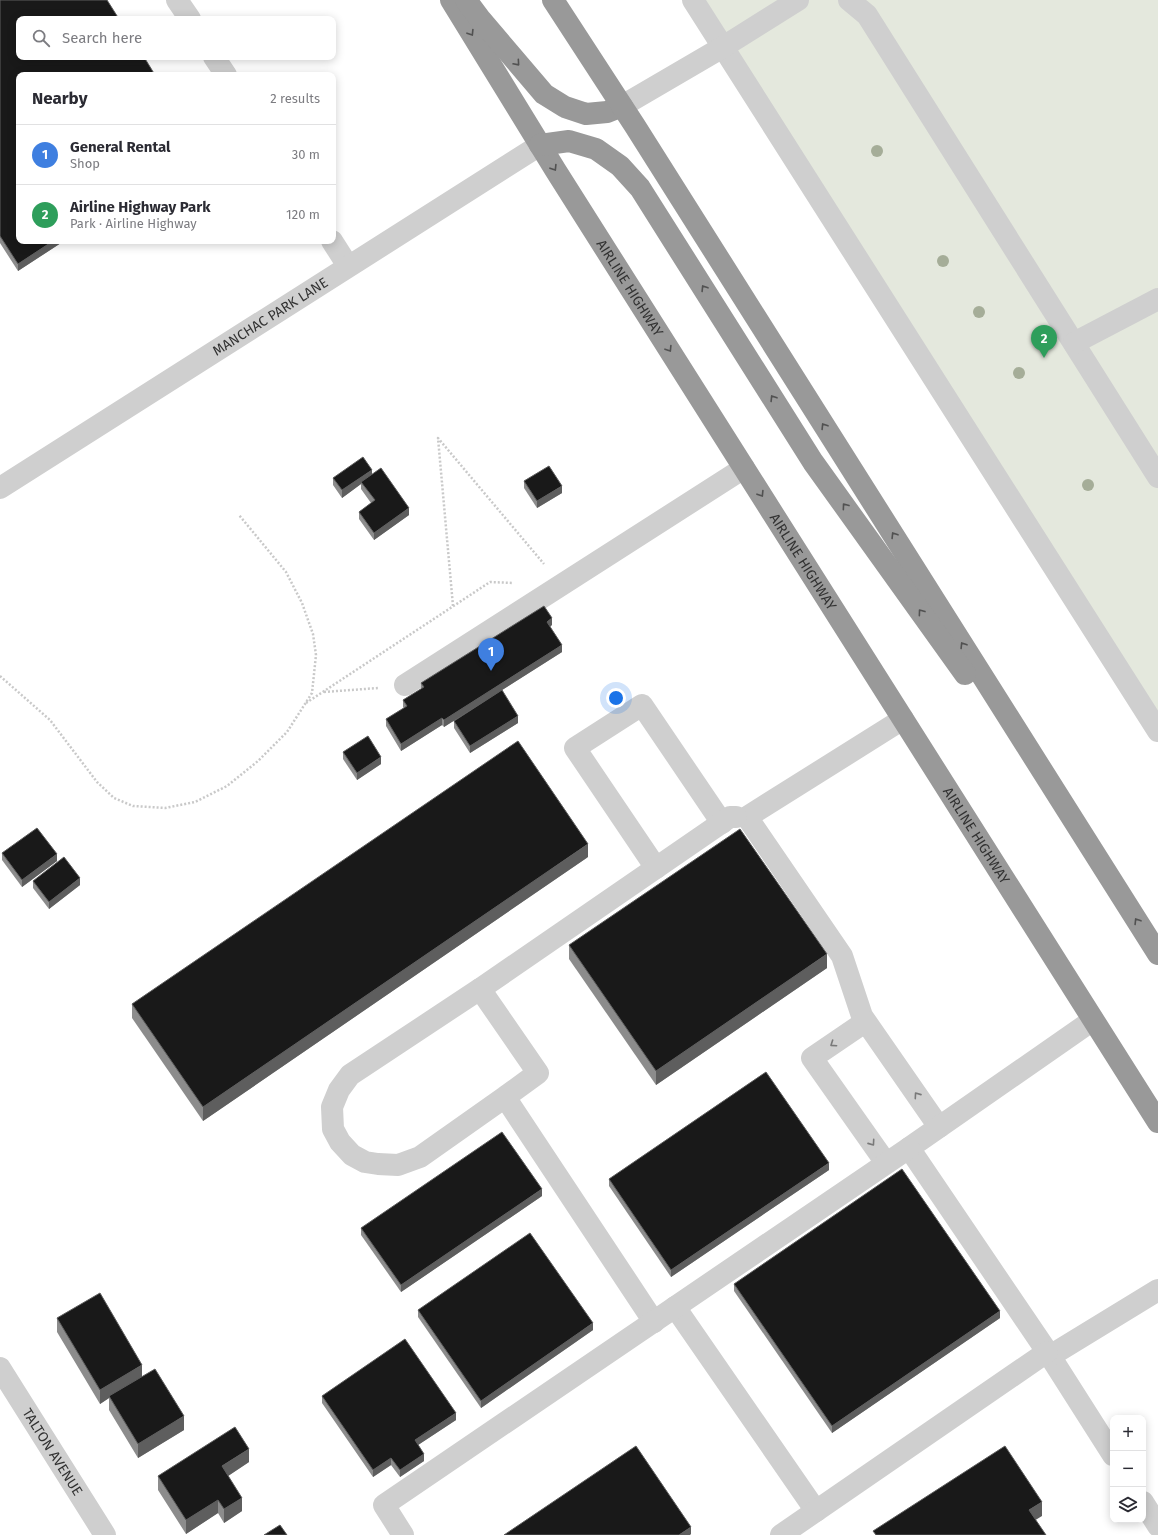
<!DOCTYPE html>
<meta charset="utf-8">
<style>
:root{--surface:#fff;--page:#f2f2f3;--text:#2b2b33;--muted:#7c7c81;--line:#e1e1e2;--accent:#0f766e}
body{margin:0;font-family:"Fira Sans",sans-serif;background:var(--page);color:var(--text)}
.controls{position:absolute;right:12px;bottom:12px;display:grid;overflow:hidden;border-radius:8px;box-shadow:0 2px 10px #0003}
.controls button{width:36px;height:36px;display:grid;place-items:center;padding:0;border:0;border-bottom:1px solid var(--line);background:var(--surface);color:var(--text);font:20px sans-serif}
.you{position:absolute;left:616px;top:698px;width:14px;height:14px;margin:-10px;border:3px solid #fff;border-radius:50%;background:#1a73e8;box-shadow:0 0 0 6px #1a73e833}
.badge{display:grid;place-items:center;width:26px;height:26px;border-radius:50%;background:var(--accent);color:#fff;font-size:13px;font-weight:700}
.pin{position:absolute;translate:-50% -33px;filter:drop-shadow(0 1px 2px #0008)}
.pin::after{content:'';position:absolute;top:21px;width:14px;height:12px;background:inherit;clip-path:polygon(0 0,100% 0,50% 100%)}
.list{margin:0;padding:0;list-style:none}
h2{display:flex;justify-content:space-between;align-items:center;height:52px;margin:0;padding:0 16px;font-size:17px}
h2 small{font-size:13px;font-weight:400;color:var(--muted)}
.list li{display:grid;grid-template-columns:26px 1fr auto;gap:12px;align-items:center;box-sizing:border-box;height:60px;padding:0 16px;border-top:1px solid var(--line)}
.list b{display:block;font-size:15px;white-space:nowrap}
.list p{margin:0;font-size:13px;white-space:nowrap;color:var(--muted)}
.list em{font-size:13px;font-style:normal;color:var(--muted)}
.icon{flex:none;width:22px;height:22px;fill:none;stroke:currentColor;stroke-width:2;stroke-linecap:round;stroke-linejoin:round}
.map{position:relative;flex:none;width:1158px;height:1535px;overflow:hidden}
.search{position:absolute;background:var(--surface);box-shadow:0 2px 10px #0003;left:16px;top:16px;width:320px;height:44px;display:flex;align-items:center;gap:10px;box-sizing:border-box;padding:0 14px;border-radius:8px;color:var(--muted);font-size:15px}
.panel{position:absolute;background:var(--surface);box-shadow:0 2px 10px #0003;left:16px;top:72px;width:320px;height:172px;border-radius:8px}
.map>svg:first-child{display:block}
.green{fill:#e4e8dd}
.lines{fill:none;stroke-linecap:round;stroke-linejoin:round}
.path{stroke:#c9c9c9;stroke-width:2.5;stroke-dasharray:2 2;stroke-linecap:butt}
.minor{stroke:#cfcfcf;stroke-width:22}
.highway{stroke:#999;stroke-width:22}
.tree{fill:#a5ad98}
.wall{fill:#8c8c8c}
.shaded-wall{fill:#5e5e5e}
.building{fill:#191919;stroke:#5e5e5e}
.oneway{stroke:#515151}
.oneway2{stroke:#797979}
.labels{text-anchor:middle;stroke-width:4;stroke-linejoin:round;paint-order:stroke}
.street-label{font-size:14px;fill:#323232;stroke:#fff}
</style>
<div class="map">
<svg width="1158" height="1535" viewBox="0 0 1158 1535">
<rect width="100%" height="100%" fill="#fff"/>
<polygon class="green" points="703,0 1158,0 1158,716"/>
<g class="lines">
<g class="path">
<polyline points="453,606 438,438 544,564"/>
<polyline points="0,676 50,720 97,782 114,798 133,806 165,808 195,802 227,786 258,761 287,732 312,693 316,655 313,634 302,603 286,572 239,515"/>
<polyline points="324,692 378,688"/>
<polyline points="306,703 490,582 513,583"/>
</g>
<g class="minor">
<polyline points="177,0 190,19"/>
<polyline points="693,0 1158,731"/>
<polyline points="849,0 867,15 1158,477"/>
<polyline points="214,57 226,75"/>
<polyline points="622,106 723,47 798,0"/>
<polyline points="332,241 348,266"/>
<polyline points="1074,343 1158,299"/>
<path id="s1" d="M 0,488 L 540,145"/>
<polyline points="405,685 744,468"/>
<polyline points="903,719 747,817 842,956 862,1016 939,1127"/>
<polyline points="656,868 575,748 642,705 722,823"/>
<polyline points="480,989 730,817 736,817"/>
<polyline points="1093,1020 909,1148 1050,1356 1113,1455"/>
<polyline points="865,1022 812,1058 886,1163"/>
<polyline points="505,1097 420,1157 398,1165 378,1164 365,1162 352,1155 340,1142 333,1129 332,1107 339,1090 350,1075 480,989 538,1073 505,1097 654,1322"/>
<polyline points="675,1307 816,1511"/>
<polyline points="1050,1356 1158,1290"/>
<path id="s2" d="M 0,1368 L 105,1535"/>
<polyline points="1143,1502 1158,1526"/>
<polyline points="403,1535 384,1505 909,1148"/>
<polyline points="781,1535 1047,1352"/>
</g>
<g class="highway">
<path id="s3" d="M 451,0 L 556,171 L 1158,1122"/>
<polyline points="466,0 481,20 544,94 565,107 586,114 607,112 622,106"/>
<polyline points="553,0 635,126 1158,954"/>
<polyline points="540,145 569,141 596,149 620,166 640,188 813,462 965,674"/>
</g>
</g>
<g class="tree">
<circle cx="877" cy="151" r="6"/>
<circle cx="943" cy="261" r="6"/>
<circle cx="979" cy="312" r="6"/>
<circle cx="1019" cy="373" r="6"/>
<circle cx="1088" cy="485" r="6"/>
</g>
<g class="wall">
<polygon points="0,0 19,241 64,241 18,271 0,243"/>
<polygon points="372,474 409,515 374,540 359,519 359,512 371,503 361,489 361,484 342,498 333,485 333,478"/>
<polygon points="524,481 562,493 537,508 524,488"/>
<polygon points="552,625 550,627 562,652 502,690 518,723 470,753 454,728 454,721 500,691 444,727 442,725 401,751 386,726 386,719 404,708 403,707 403,700 421,689 421,683"/>
<polygon points="343,752 381,764 357,780 343,759"/>
<polygon points="2,853 57,861 22,887 2,860"/>
<polygon points="588,857 203,1121 132,1018 132,1004"/>
<polygon points="33,881 80,885 49,909 33,888"/>
<polygon points="569,945 827,968 656,1085 569,959"/>
<polygon points="829,1170 671,1277 609,1186 609,1179"/>
<polygon points="542,1196 401,1292 361,1235 361,1228"/>
<polygon points="734,1284 1000,1318 832,1433 734,1291"/>
<polygon points="418,1310 593,1330 481,1408 418,1317"/>
<polygon points="57,1318 142,1376 184,1430 138,1458 109,1410 109,1398 100,1404 57,1332"/>
<polygon points="322,1396 456,1420 418,1445 424,1461 400,1477 391,1465 373,1477 322,1403"/>
<polygon points="249,1462 228,1476 242,1511 224,1523 218,1513 186,1534 158,1490 158,1476"/>
</g>
<g class="shaded-wall">
<polygon points="53,241 64,241 18,271 18,264"/>
<polygon points="372,470 372,477 361,482 361,484 342,498 342,490"/>
<polygon points="562,486 562,493 537,508 537,501"/>
<polygon points="409,508 409,515 374,540 374,533"/>
<polygon points="552,618 552,625 547,629 547,622"/>
<polygon points="562,645 562,652 444,727 444,720"/>
<polygon points="518,716 518,723 470,753 470,746"/>
<polygon points="442,718 442,725 401,751 401,744"/>
<polygon points="381,757 381,764 357,780 357,773"/>
<polygon points="588,844 588,857 203,1121 203,1107"/>
<polygon points="57,854 57,861 22,887 22,880"/>
<polygon points="80,878 80,885 49,909 49,902"/>
<polygon points="827,954 827,968 656,1085 656,1071"/>
<polygon points="829,1163 829,1170 671,1277 671,1270"/>
<polygon points="542,1189 542,1196 401,1292 401,1285"/>
<polygon points="1000,1311 1000,1318 832,1433 832,1426"/>
<polygon points="593,1323 593,1330 481,1408 481,1401"/>
<polygon points="142,1365 142,1379 109,1396 109,1398 100,1404 100,1390"/>
<polygon points="456,1413 456,1420 415,1447 415,1440"/>
<polygon points="184,1416 184,1430 138,1458 138,1444"/>
<polygon points="249,1449 249,1462 222,1480 222,1466"/>
<polygon points="424,1454 424,1461 400,1477 400,1470"/>
<polygon points="391,1458 391,1465 373,1477 373,1470"/>
<polygon points="242,1498 242,1511 224,1523 224,1509"/>
<polygon points="218,1500 218,1513 186,1534 186,1520"/>
<polygon points="1042,1502 1042,1516 1029,1524 1029,1510"/>
<polygon points="691,1527 691,1534 690,1535 679,1535"/>
</g>
<g class="building">
<polygon points="0,0 107,0 119,19 19,19 19,57 144,57 155,75 19,75 19,241 53,241 18,264 0,236"/>
<polygon points="363,457 372,470 342,490 333,478"/>
<polygon points="549,466 562,486 537,501 524,481"/>
<polygon points="381,468 409,508 374,533 359,512 375,500 361,482"/>
<polygon points="544,606 552,618 547,622 562,645 444,720 442,718 401,744 386,719 407,706 403,700 424,687 421,683"/>
<polygon points="502,690 518,716 470,746 454,721"/>
<polygon points="368,736 381,757 357,773 343,752"/>
<polygon points="518,741 588,844 203,1107 132,1004"/>
<polygon points="37,828 57,854 22,880 2,853"/>
<polygon points="740,829 827,954 656,1071 569,945"/>
<polygon points="64,857 80,878 49,902 33,881"/>
<polygon points="766,1072 829,1163 671,1270 609,1179"/>
<polygon points="502,1132 542,1189 401,1285 361,1228"/>
<polygon points="902,1169 1000,1311 832,1426 734,1284"/>
<polygon points="530,1233 593,1323 481,1401 418,1310"/>
<polygon points="100,1293 142,1365 100,1390 57,1318"/>
<polygon points="405,1339 456,1413 415,1440 424,1454 400,1470 391,1458 373,1470 322,1396"/>
<polygon points="155,1369 184,1416 138,1444 109,1396"/>
<polygon points="235,1427 249,1449 222,1466 242,1498 224,1509 218,1500 186,1520 158,1476"/>
<polygon points="636,1446 691,1527 679,1535 504,1535"/>
<polygon points="1005,1446 1042,1502 1029,1510 1046,1535 876,1535 873,1531"/>
<polygon points="280,1525 287,1535 264,1535"/>
</g>
<defs><path id="oneway-chevron" d="M-2-3.5L2.5 0L-2 3.5" fill="none" stroke-width="1.6" stroke-linecap="round" stroke-linejoin="round"/></defs>
<g class="oneway">
<use href="#oneway-chevron" transform="translate(471 33) rotate(58)"/>
<use href="#oneway-chevron" transform="translate(517 63) rotate(49)"/>
<use href="#oneway-chevron" transform="translate(554 168) rotate(58)"/>
<use href="#oneway-chevron" transform="translate(704 288) rotate(-122)"/>
<use href="#oneway-chevron" transform="translate(669 349) rotate(58)"/>
<use href="#oneway-chevron" transform="translate(773 398) rotate(-122)"/>
<use href="#oneway-chevron" transform="translate(824 426) rotate(-122)"/>
<use href="#oneway-chevron" transform="translate(761 494) rotate(58)"/>
<use href="#oneway-chevron" transform="translate(845 506) rotate(-126)"/>
<use href="#oneway-chevron" transform="translate(894 535) rotate(-122)"/>
<use href="#oneway-chevron" transform="translate(921 612) rotate(-126)"/>
<use href="#oneway-chevron" transform="translate(963 645) rotate(-122)"/>
<use href="#oneway-chevron" transform="translate(1137 921) rotate(-122)"/>
</g>
<g class="oneway2">
<use href="#oneway-chevron" transform="translate(833 1044) rotate(146)"/>
<use href="#oneway-chevron" transform="translate(917 1095) rotate(-125)"/>
<use href="#oneway-chevron" transform="translate(872 1143) rotate(55)"/>
</g>
<g class="labels">
<g class="street-label">
<text dy="5" stroke="none"><textPath href="#s3" startOffset="339">AIRLINE HIGHWAY</textPath></text>
<text dy="5" stroke="none"><textPath href="#s1" startOffset="320">MANCHAC PARK LANE</textPath></text>
<text dy="5" stroke="none"><textPath href="#s3" startOffset="663">AIRLINE HIGHWAY</textPath></text>
<text dy="5" stroke="none"><textPath href="#s3" startOffset="987">AIRLINE HIGHWAY</textPath></text>
<text dy="5" stroke="none"><textPath href="#s2" startOffset="99">TALTON AVENUE</textPath></text>
</g>
</g>
</svg>
<div class="controls">
<button>+</button>
<button>−</button>
<button><svg class="icon" aria-label="layers" viewBox="0 0 24 24"><path d="M12 4l9 5-9 5-9-5zM3 14l9 5 9-5"/></svg></button>
</div>
<div class="you"></div>
<div class="pin badge" style="left:491px;top:671px;background:#3f7fe0">1</div>
<div class="pin badge" style="left:1044px;top:358px;background:#2e9e5b">2</div>
<div class="search"><svg class="icon" aria-label="search" viewBox="0 0 24 24"><circle cx="10" cy="10" r="6"/><path d="M15 15l6 6"/></svg>Search here</div>
<section class="panel">
<h2>Nearby<small>2 results</small></h2>
<ul class="list">
<li><span class="badge" style="background:#3f7fe0">1</span><div><b>General Rental</b><p>Shop</p></div><em>30 m</em></li>
<li><span class="badge" style="background:#2e9e5b">2</span><div><b>Airline Highway Park</b><p>Park · Airline Highway</p></div><em>120 m</em></li>
</ul>
</section>
</div>
